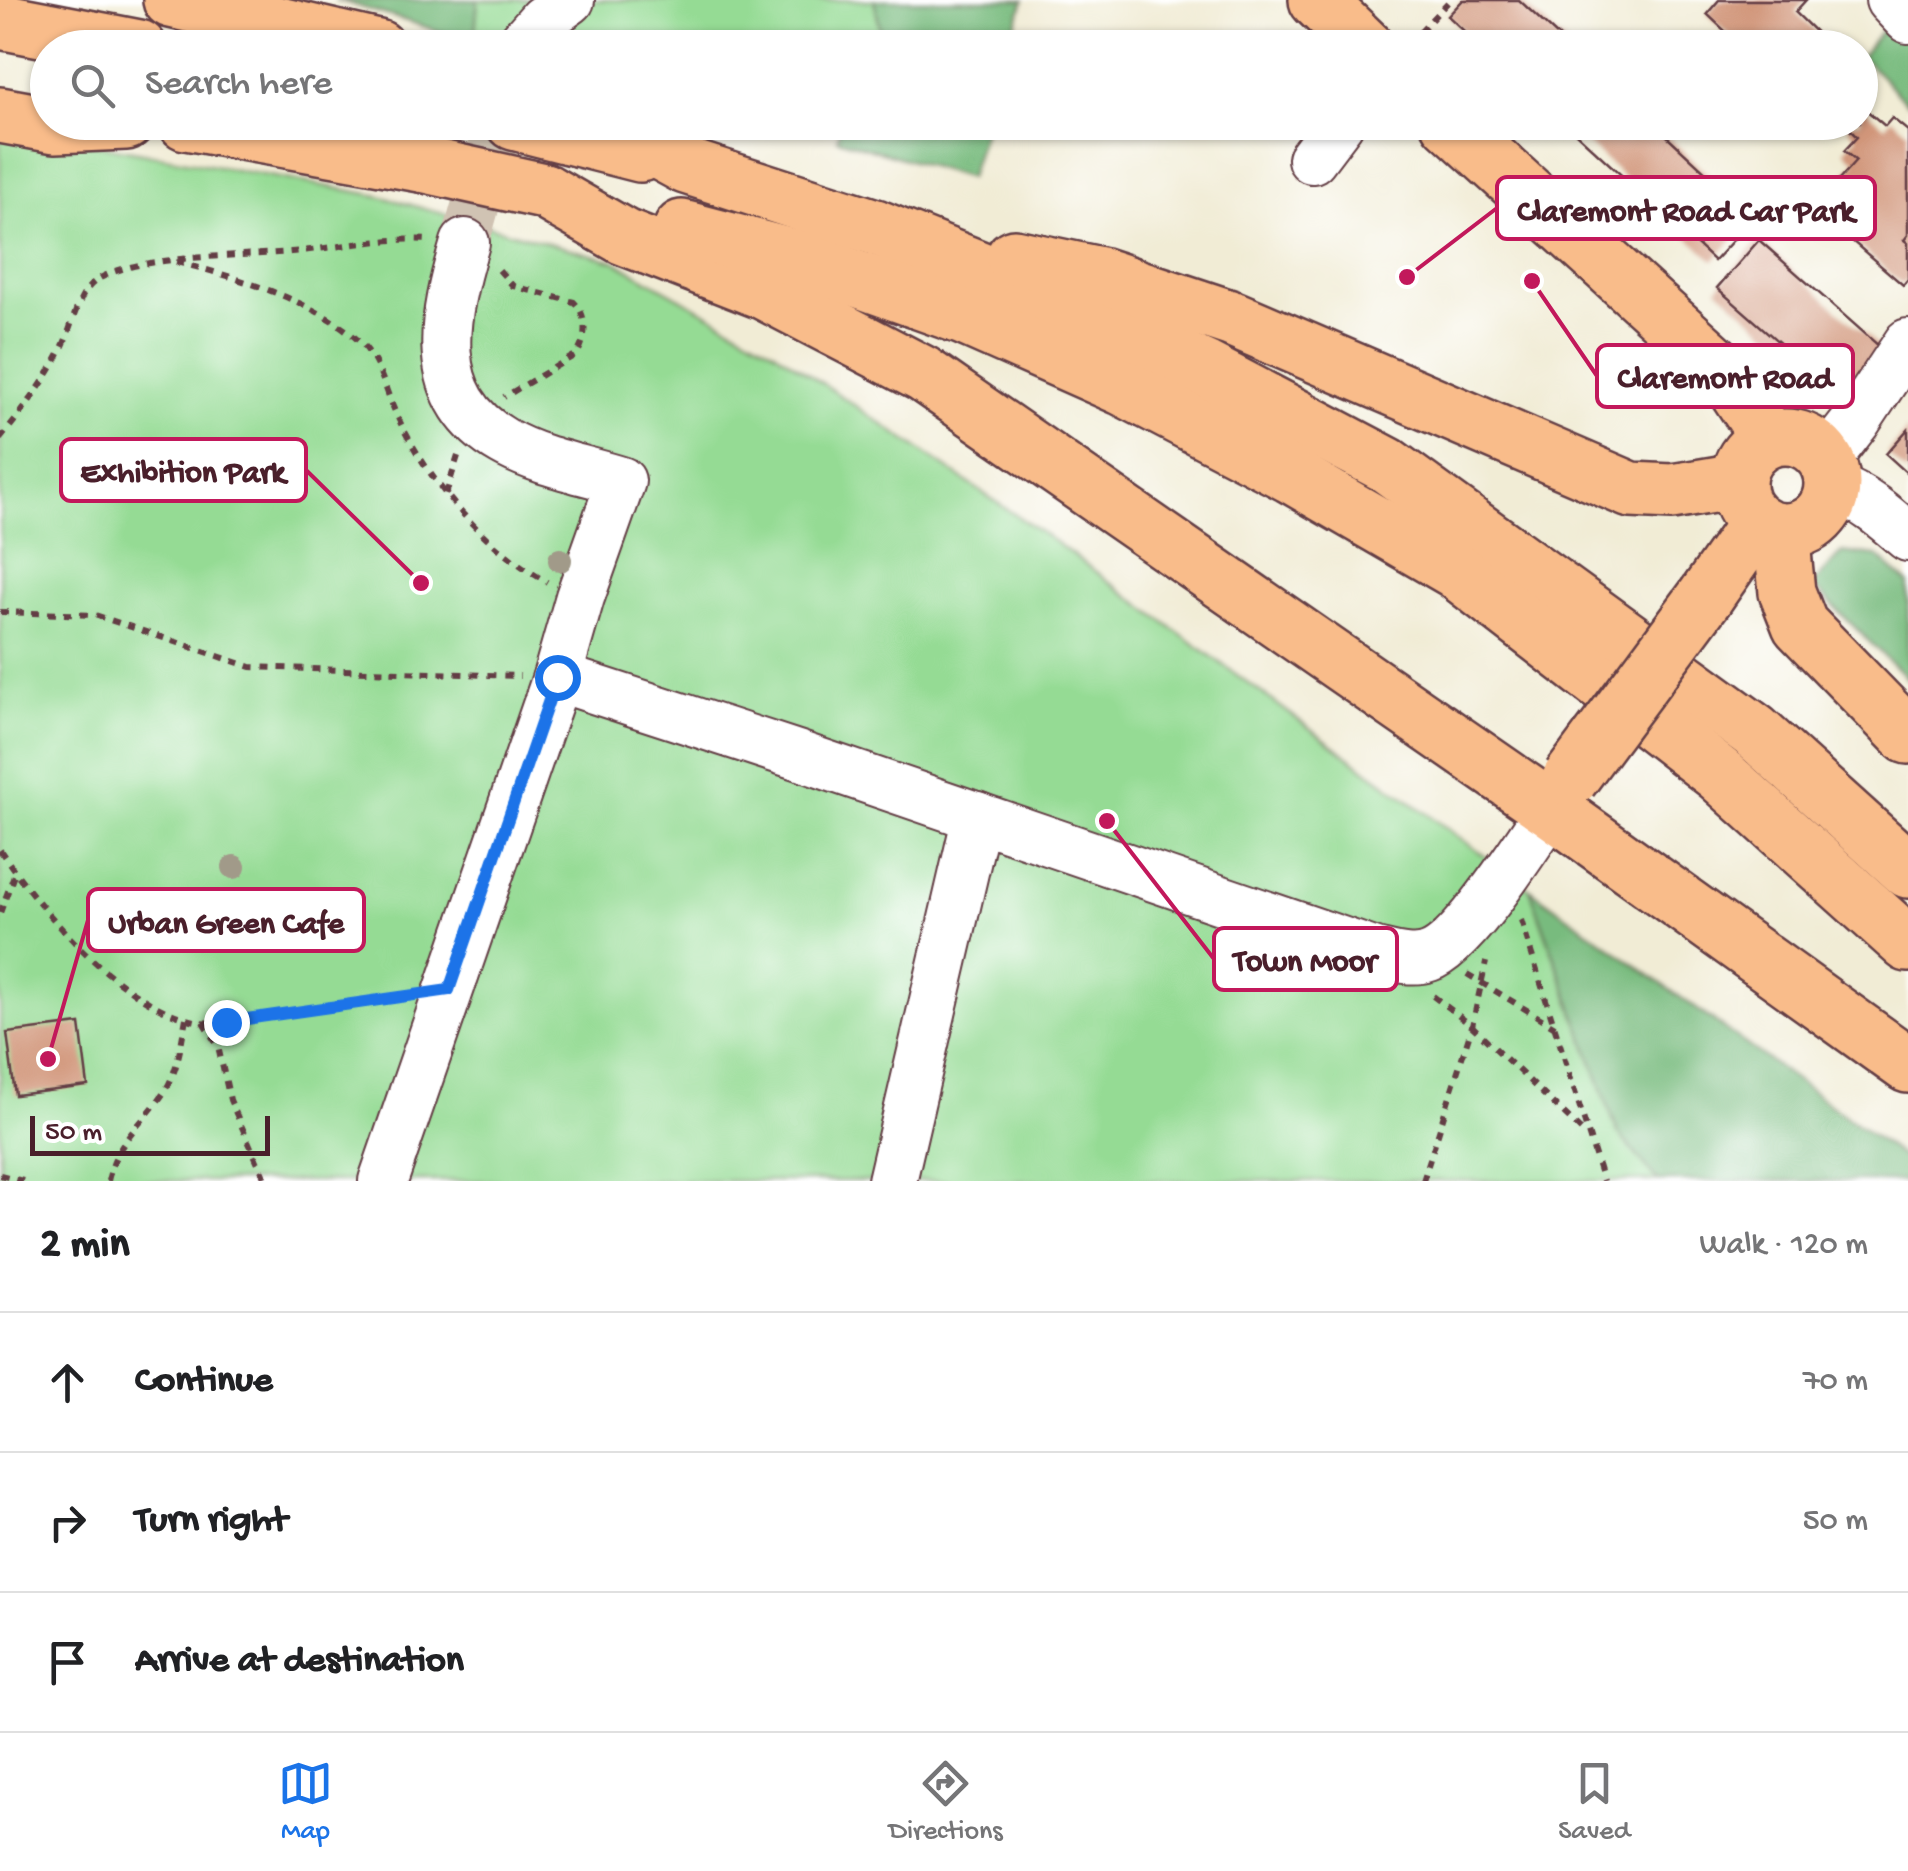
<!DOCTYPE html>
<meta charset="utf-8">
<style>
:root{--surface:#fff;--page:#f6f6f6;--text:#202124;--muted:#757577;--line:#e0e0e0;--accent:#1a73e8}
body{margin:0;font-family:"Gochi Hand",sans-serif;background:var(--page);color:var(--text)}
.scale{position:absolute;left:30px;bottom:25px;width:240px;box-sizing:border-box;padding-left:10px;border:5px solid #4a1f2b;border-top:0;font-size:28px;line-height:35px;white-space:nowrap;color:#4a1f2b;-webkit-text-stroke:8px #fff;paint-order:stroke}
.stop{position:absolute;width:30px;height:30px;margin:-22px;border:8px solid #1a73e8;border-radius:50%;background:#fff}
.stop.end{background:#1a73e8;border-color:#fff;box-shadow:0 2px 10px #0008}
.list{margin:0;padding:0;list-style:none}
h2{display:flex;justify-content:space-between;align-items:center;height:130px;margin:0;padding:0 40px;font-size:42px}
h2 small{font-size:32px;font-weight:400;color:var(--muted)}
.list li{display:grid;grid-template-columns:65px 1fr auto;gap:30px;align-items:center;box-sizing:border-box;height:140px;padding:0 40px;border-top:2px solid var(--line)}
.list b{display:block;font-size:38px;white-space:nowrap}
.list em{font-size:32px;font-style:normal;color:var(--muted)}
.icon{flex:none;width:55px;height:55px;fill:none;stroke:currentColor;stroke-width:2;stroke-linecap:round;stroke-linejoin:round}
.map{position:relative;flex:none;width:1908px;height:1181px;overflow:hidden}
.search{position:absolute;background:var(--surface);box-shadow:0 2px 8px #0004;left:30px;right:30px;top:30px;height:110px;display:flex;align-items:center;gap:25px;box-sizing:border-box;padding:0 35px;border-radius:55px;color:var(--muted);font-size:38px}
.sheet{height:550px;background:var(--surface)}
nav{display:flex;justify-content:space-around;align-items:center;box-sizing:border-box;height:140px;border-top:2px solid var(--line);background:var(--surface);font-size:28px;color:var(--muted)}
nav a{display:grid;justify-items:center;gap:5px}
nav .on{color:var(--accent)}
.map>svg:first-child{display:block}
.green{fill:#95db94;stroke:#707d60;stroke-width:2.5}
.forest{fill:#78bb7e;stroke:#616d54;stroke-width:2.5}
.building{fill:#d1967a}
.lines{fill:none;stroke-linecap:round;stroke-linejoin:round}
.minor-tunnel{stroke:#d0c3b3;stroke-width:48;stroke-dasharray:48 24;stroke-linecap:butt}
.minor-casing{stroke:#633e44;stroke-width:52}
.major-casing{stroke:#633e44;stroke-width:60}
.highway-casing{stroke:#633e44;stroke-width:60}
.path{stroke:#633e44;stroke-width:6;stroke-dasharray:8 8;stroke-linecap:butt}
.minor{stroke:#fff;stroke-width:48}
.major{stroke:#f9bc8a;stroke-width:55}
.highway{stroke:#f9bc8a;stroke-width:55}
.major-bridge-casing{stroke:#633e44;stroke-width:60;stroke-linecap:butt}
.highway-bridge-casing{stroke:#633e44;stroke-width:60;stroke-linecap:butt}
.major-bridge{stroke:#f9bc8a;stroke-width:55}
.highway-bridge{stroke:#f9bc8a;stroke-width:55}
.tree{fill:#a19a89}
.route{stroke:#1a73e8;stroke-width:12}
.leader{fill:none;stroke:#c2185b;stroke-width:4}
.callout-dot{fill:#c2185b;stroke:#fff;stroke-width:4}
.callout{fill:#fff;stroke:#c2185b;stroke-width:4}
.callout-label{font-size:32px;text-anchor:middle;font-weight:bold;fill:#4a1f2b}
</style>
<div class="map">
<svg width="1908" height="1181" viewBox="0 0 1908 1181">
<rect width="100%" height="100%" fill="#fff"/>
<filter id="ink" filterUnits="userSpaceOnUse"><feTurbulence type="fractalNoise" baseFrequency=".01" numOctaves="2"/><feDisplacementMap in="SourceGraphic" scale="20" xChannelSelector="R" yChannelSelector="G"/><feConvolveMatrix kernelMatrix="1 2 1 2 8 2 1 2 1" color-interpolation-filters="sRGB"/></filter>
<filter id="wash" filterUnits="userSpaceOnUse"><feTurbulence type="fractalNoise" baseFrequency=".0048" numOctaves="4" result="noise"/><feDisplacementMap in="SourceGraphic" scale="40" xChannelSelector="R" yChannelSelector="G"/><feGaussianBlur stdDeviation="2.25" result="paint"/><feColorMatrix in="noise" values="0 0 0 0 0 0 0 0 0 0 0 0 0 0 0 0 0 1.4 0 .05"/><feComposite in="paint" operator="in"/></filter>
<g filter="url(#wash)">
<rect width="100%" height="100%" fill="#f1ecd5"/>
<g class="green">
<polygon points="478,0 874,0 882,38 874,48 496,48 474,42"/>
<polygon points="0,127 379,196 614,261 775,351 1055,542 1530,889 1618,1133 1658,1181 0,1181"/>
</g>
<g class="forest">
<polygon points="335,0 478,0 474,42 348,3"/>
<polygon points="874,0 1024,0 1009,47 874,48 882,37"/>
<polygon points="1907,0 1908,0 1908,104 1861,56"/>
<polygon points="841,123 841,122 986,123 969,178 837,139"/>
<polygon points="1842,552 1877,556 1908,583 1908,680 1812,585"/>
<polygon points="1530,889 1908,1161 1908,1181 1658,1181 1618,1133"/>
</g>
<g id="blocks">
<g class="building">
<polygon points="1463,0 1519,0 1571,48 1482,48 1448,16"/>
<polygon points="1719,0 1806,0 1795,12 1832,48 1743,48 1707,14"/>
<polygon points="1865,109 1885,126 1892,118 1908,131 1908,235 1904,240 1908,243 1908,279 1903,285 1814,208 1856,161 1844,151 1857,137 1848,128 1852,122 1860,122 1860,113"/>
<polygon points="1564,122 1652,122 1754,217 1714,261"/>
<polygon points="1759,240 1888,354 1846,401 1717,288"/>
<polygon points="1908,429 1908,474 1886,454"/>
<polygon points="80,1024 88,1086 15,1095 7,1033"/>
</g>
</g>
</g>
<g filter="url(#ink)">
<use href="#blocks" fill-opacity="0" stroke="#633e44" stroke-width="2.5"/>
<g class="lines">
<polyline class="minor-tunnel" points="465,243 499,122"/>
<g class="minor-casing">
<g id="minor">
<polyline points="1890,0 1908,19"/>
<polyline points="521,44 542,20 570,0"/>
<polyline points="1312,159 1340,122"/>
<polyline points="1826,460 1857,420 1908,343"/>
<path d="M 1833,487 C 1862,497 1885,517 1908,537"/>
<path d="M 557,677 L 797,755 L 1376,953 C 1393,957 1412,963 1429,957 C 1464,945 1528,842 1551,809"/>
<path d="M 383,1181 L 557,677 L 580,597 L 621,481 C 583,469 539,462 504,442 C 424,397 444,314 465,243"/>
<polyline points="892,1181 977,816"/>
</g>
</g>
<g class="major-casing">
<g id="major">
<polyline points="1317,0 1367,48"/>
<polyline points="1449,122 1724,371 1769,439"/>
<circle cx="1785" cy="484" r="47"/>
<polyline points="1706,596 1757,523"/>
</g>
</g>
<g class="highway-casing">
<g id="highway">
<polyline points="171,0 378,48"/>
<polyline points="0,21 139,48"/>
<polyline points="0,115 55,125 126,122"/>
<polyline points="186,122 426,165"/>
<polyline points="514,122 640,154"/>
<polyline points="605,122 686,166 875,227 1041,294 1205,369 1387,465 1754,731 1908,870"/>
<polyline points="544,191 624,237 765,292 923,374 1551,809 1908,1065"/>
<polyline points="682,228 807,261 964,317 1122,387 1291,475 1455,570 1719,774 1908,944"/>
<polyline points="1014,257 1100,275 1233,319 1631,490 1672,492 1737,481"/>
<polyline points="1781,532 1787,592 1800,625 1908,736"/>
</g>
</g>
<g class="path">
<polyline points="1409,43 1450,0"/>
<path d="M 176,262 C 231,275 323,303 363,345 C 382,366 386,395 399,420 C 431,485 483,546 547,582"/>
<path d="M 499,270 L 513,286 L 574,302 C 588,316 587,338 577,354 L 504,397"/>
<path d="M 0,439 C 23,411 45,382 61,350 C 71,331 75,303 89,287 C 118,253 246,257 291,252 C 338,248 381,237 428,240"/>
<polyline points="446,494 458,456"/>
<polyline points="0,612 95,615 251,667 520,676"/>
<path d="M 0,850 C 41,911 124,1010 201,1022 C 226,1025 253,1018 277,1015 C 321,1008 364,1002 407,996"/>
<polyline points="0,913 15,872"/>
<polyline points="1521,920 1603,1181"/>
<polyline points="1467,974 1555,1027"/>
<polyline points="1433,996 1472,1026 1586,1135"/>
<polyline points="203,1022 218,1046 230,1100 266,1181"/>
<polyline points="0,1175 23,1181"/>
<path d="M 108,1181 C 117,1140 140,1127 163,1094 C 178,1072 181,1044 186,1018"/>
<polyline points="1423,1181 1472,1026 1486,962"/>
</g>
<use href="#minor" class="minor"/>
<use href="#major" class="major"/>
<use href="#highway" class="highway"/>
<g class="major-bridge-casing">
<polyline id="major-bridge" points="1570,779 1706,596"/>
</g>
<g class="highway-bridge-casing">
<polyline id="highway-bridge" points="426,165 544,191"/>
</g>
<use href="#major-bridge" class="major-bridge"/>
<use href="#highway-bridge" class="highway-bridge"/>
</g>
<g class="tree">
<circle cx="560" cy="560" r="12"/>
<circle cx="234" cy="867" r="12"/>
</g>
</g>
<g class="lines" filter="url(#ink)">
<polyline class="route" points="226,1022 449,990 557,677"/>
</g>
<path class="leader" d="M1407 277L1497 208M1532 281L1597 376M421 583L306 470M48 1059L88 920M1107 821L1214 959"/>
<g class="callout-dot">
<circle cx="1407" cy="277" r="10"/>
<circle cx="1532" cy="281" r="10"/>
<circle cx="421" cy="583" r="10"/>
<circle cx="48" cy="1059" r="10"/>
<circle cx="1107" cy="821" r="10"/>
</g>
<g class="callout">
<rect x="1497" y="177" width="378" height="62" rx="10"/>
<rect x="1597" y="345" width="256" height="62" rx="10"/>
<rect x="61" y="439" width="245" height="62" rx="10"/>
<rect x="88" y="889" width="276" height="62" rx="10"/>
<rect x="1214" y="928" width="183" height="62" rx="10"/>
</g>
<g class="callout-label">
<text x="1686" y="220">Claremont Road Car Park</text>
<text x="1725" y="387">Claremont Road</text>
<text x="183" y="481">Exhibition Park</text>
<text x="226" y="932">Urban Green Cafe</text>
<text x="1305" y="970">Town Moor</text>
</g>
</svg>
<div class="scale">50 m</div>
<div class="stop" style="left:557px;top:677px"></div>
<div class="stop end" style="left:226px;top:1022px"></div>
<div class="search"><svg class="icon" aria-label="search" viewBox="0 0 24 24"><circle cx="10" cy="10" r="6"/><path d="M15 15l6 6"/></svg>Search here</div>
</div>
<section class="sheet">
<h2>2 min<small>Walk · 120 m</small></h2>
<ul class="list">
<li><svg class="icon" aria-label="ahead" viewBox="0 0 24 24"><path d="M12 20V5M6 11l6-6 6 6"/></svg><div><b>Continue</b></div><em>70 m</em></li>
<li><svg class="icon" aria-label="right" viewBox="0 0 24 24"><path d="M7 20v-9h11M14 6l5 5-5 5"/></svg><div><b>Turn right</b></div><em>50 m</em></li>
<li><svg class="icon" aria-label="arrive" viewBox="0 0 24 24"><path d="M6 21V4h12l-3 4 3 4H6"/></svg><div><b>Arrive at destination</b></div></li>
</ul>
</section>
<nav>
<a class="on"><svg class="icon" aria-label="map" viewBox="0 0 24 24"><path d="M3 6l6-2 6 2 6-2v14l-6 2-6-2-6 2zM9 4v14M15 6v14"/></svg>Map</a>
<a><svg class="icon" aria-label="directions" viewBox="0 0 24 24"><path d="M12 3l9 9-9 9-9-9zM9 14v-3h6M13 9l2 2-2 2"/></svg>Directions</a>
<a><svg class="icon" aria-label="saved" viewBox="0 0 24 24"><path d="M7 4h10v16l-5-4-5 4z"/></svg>Saved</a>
</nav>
